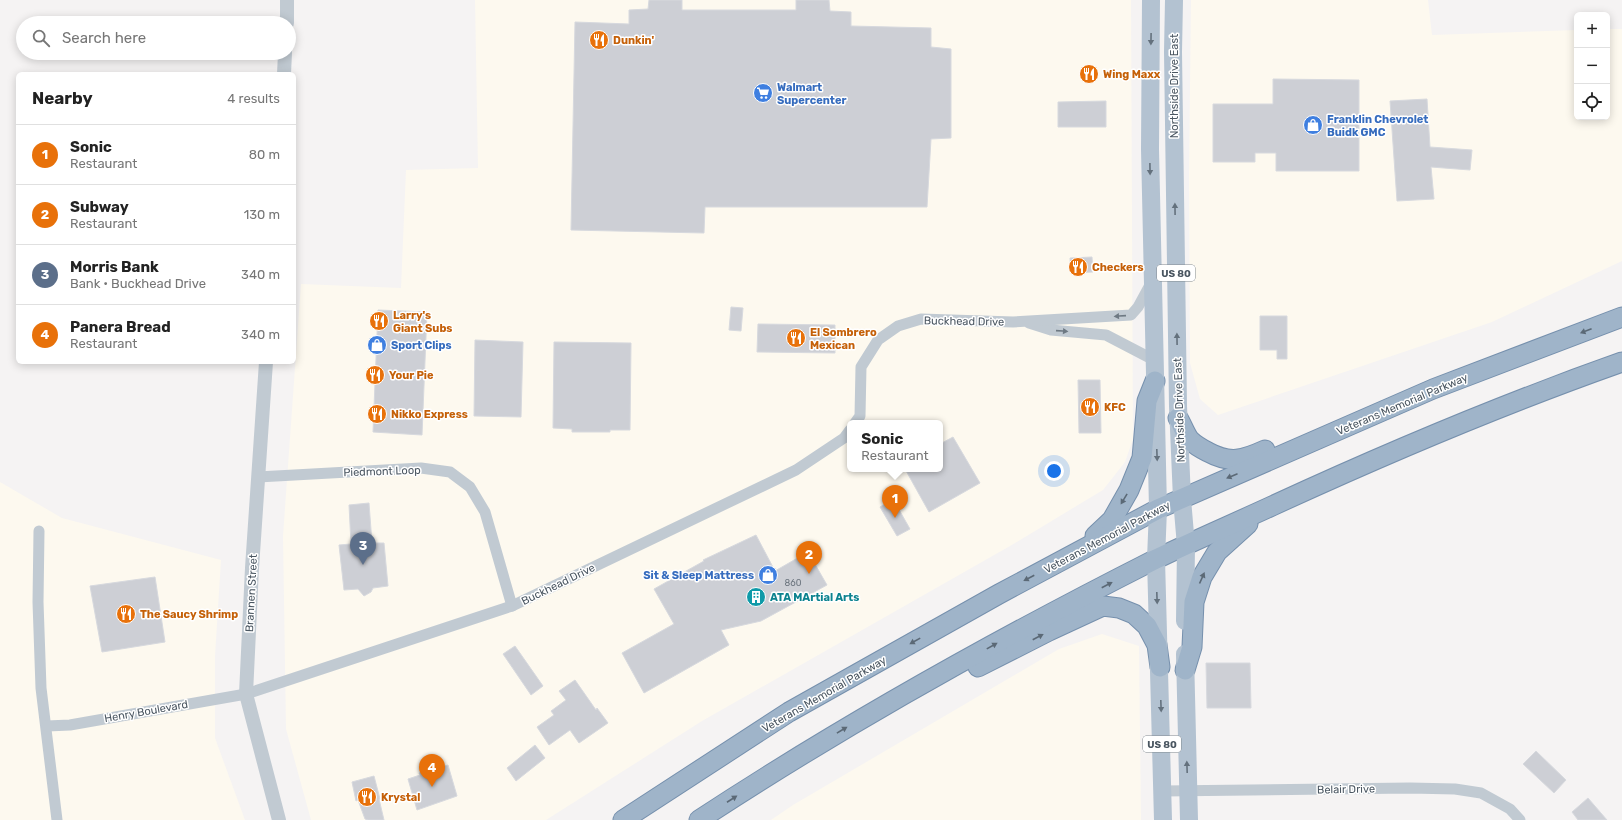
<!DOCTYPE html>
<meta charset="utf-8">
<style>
:root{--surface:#fff;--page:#f6f6f6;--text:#222;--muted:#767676;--line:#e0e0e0;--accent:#db2777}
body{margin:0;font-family:Rubik,sans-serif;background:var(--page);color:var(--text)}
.controls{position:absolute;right:12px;top:12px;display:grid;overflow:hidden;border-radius:6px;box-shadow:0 2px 10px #0003}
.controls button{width:36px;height:36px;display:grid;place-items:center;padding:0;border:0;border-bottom:1px solid var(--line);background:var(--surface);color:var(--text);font:20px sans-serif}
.you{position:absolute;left:1054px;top:471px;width:14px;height:14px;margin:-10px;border:3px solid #fff;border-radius:50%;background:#1a73e8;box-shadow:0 0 0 6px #1a73e833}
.badge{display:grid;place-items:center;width:26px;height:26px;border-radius:50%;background:var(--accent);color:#fff;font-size:13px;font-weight:700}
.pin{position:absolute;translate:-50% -33px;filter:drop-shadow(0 1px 2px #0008)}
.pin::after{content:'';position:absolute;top:21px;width:14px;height:12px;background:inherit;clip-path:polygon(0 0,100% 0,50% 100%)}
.popup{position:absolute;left:847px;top:420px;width:96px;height:52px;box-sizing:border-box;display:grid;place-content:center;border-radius:6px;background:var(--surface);filter:drop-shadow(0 1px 3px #0005);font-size:13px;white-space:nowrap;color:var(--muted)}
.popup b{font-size:15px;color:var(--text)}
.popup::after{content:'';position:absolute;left:50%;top:100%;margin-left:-8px;border:8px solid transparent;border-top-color:var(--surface)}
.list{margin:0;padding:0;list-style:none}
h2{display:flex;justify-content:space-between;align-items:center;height:52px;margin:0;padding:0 16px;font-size:17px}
h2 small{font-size:13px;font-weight:400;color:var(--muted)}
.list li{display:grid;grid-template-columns:26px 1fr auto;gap:12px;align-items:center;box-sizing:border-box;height:60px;padding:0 16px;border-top:1px solid var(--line)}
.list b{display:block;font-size:15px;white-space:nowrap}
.list p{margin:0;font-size:13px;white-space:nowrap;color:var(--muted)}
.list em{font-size:13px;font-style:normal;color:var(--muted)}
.icon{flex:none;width:22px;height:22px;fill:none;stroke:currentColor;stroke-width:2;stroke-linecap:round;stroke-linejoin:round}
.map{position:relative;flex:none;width:1622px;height:820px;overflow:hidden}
.search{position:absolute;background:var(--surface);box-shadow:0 2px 10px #0003;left:16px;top:16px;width:280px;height:44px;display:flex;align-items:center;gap:10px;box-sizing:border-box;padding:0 14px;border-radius:22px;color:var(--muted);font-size:15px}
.panel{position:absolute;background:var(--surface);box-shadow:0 2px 10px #0003;left:16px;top:72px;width:280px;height:292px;border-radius:6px}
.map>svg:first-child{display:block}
.commercial{fill:#fdf9ef;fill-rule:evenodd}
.building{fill:#cdcfd5;stroke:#d7d9de}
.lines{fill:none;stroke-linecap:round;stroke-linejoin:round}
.trunk-casing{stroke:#7690ad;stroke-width:21}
.minor{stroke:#c1cad2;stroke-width:11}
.tertiary{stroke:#c1cad2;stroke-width:14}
.primary{stroke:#b3c2d1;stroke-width:18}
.trunk{stroke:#9fb4c9;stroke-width:19}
.oneway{fill:#64717d}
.oneway2{fill:#6e7983}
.oneway3{fill:#5b6976}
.labels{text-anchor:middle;stroke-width:3;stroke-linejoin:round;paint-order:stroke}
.number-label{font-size:9px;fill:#6b747e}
.shield{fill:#fff;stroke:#808990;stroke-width:1}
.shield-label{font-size:10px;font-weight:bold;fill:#4a5661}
.food-label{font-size:11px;font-weight:bold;fill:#c56008;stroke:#fff;text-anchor:start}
.street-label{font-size:11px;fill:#4a5661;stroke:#fff}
.shop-label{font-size:11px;font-weight:bold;fill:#366cbe;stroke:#fff;text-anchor:start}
.culture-label{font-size:11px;font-weight:bold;fill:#0d838f;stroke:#fff;text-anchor:start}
</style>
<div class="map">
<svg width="1622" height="820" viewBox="0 0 1622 820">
<rect width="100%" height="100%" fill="#f5f3f3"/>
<g class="commercial">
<path d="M 475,0 L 1131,0 L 1133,439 L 1125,462 L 1103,490 L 1010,546 L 702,721 L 546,820 L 311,820 L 286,729 L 283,536 L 301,284 L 401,288 L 406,170 L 478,168 ZM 850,423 L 940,423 L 940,469 L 850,469 Z"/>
<polygon points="1191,0 1428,0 1432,35 1577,30 1577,117 1607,117 1607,29 1622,29 1622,261 1492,322 1218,415 1200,399 1190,363 1189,177"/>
<polygon points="0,482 62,518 221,560 215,656 215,738 245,820 0,820"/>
<polygon points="1102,634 1139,646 1141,820 771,820 793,805 1059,649"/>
</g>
<g class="building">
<polygon points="649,0 682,0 682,10 796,10 796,0 829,0 830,11 851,12 851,26 931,28 931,47 951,49 951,138 931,139 927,207 705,207 704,233 571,230 575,22 629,24 629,10 648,9"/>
<polygon points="1273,79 1359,80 1359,171 1276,171 1276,153 1255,153 1255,162 1213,162 1213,104 1273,104"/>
<polygon points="1427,99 1430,147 1472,150 1470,170 1431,167 1434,199 1397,201 1390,101"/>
<polygon points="1106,101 1106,127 1058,127 1058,102"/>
<polygon points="1092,257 1093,272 1071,273 1070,258"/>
<polygon points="731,307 743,308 741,331 729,330"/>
<polygon points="378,310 427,312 422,435 373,432"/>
<polygon points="1260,316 1287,316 1287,359 1277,359 1277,350 1260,350"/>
<polygon points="758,324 835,325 835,353 757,352"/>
<polygon points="475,340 523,342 521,417 474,416"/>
<polygon points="554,342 631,343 630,430 610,430 610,432 572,432 572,429 553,428"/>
<polygon points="1078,380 1100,380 1101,433 1079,433"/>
<polygon points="953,437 980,483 929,512 905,469 940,469 940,444"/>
<polygon points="893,499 910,529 897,536 880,507"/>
<polygon points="369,503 372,543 384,543 388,586 373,588 371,592 364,596 358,589 344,590 339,545 351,544 349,505"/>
<polygon points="756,535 775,571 808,552 827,585 761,621 721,630 729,645 644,693 622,653 674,624 654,589 704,561 703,560"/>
<polygon points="155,577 165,642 102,652 90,586"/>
<polygon points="515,646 543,686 531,695 503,654"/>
<polygon points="1206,663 1250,663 1251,708 1207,708"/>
<polygon points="575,680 596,710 597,708 608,723 579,743 570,730 549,745 537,727 554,715 551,711 566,700 559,691"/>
<polygon points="535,745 545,758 516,781 507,768"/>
<polygon points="1536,751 1566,780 1554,793 1523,764"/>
<polygon points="448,765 457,796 417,810 408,779 420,775 419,773"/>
<polygon points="374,776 380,799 379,799 384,820 368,820 365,819 358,800 356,801 352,782"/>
<polygon points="1588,798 1607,820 1578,820 1572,812"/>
</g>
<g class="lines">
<g class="trunk-casing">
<g id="trunk">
<path d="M 1178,418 C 1182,424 1185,434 1190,440 C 1195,445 1202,449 1208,452 C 1230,464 1243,460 1265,450"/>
<polyline points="1095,536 1112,520 1129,490 1142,458 1147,401 1155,381"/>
<polyline points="978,667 1049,631 1103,606 1119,608 1134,614 1147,626 1157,645 1160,667"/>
<polyline points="1185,670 1192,647 1194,602 1202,577 1217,552 1248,524"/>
<polyline points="623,820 789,712 999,594 1158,509 1433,389 1622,317"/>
<path d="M 699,820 C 845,724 998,639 1154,560 C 1193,541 1233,524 1272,506 C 1387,453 1503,404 1622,362"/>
</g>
</g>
<g class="minor">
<polyline points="1029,323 1051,330 1106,335 1154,360"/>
<polyline points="855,423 860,416 861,367 878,340 898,326 921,319 1013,322 1131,315 1138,307 1151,283"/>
<polyline points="258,477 421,468 450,472 470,487 485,512 512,606"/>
<polyline points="39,531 38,602 41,688 57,820"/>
<polyline points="47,726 70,725 246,694 512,606 796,470 844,438 850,430"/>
<polyline points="1163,791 1410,788 1455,789 1481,793 1510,809 1520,820"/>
</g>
<g class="tertiary">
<polyline points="287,0 287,23"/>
<polyline points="284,74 285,53"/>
<polyline points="266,362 252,568 246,694 279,820"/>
</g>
<g class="primary">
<polyline points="1151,0 1150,149 1158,509 1156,559 1163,820"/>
<polyline points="1174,0 1173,52 1178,406 1182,499 1186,546 1185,621"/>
<polyline points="1185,654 1189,820"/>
</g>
<use href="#trunk" class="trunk"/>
</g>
<defs><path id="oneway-solid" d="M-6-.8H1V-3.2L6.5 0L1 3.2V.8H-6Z"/></defs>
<g class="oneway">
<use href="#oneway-solid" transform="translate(1151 39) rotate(91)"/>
<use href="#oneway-solid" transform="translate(1150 169) rotate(89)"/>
<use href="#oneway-solid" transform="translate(1175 209) rotate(-91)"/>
<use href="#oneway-solid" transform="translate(1177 339) rotate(-91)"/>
<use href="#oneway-solid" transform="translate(1157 455) rotate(88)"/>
<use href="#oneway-solid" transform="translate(1157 598) rotate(88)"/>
<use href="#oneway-solid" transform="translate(1161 706) rotate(88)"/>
<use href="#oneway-solid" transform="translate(1187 767) rotate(-92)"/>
</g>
<g class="oneway2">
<use href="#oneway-solid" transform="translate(1120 316) rotate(176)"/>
<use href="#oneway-solid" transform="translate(1062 331) rotate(4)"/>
</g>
<g class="oneway3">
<use href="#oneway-solid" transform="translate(1586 331) rotate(159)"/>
<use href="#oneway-solid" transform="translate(1232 476) rotate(157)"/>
<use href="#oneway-solid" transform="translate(1124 499) rotate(121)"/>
<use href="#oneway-solid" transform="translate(1029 578) rotate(152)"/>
<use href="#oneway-solid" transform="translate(1202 578) rotate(-66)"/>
<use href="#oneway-solid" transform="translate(1107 585) rotate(-28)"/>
<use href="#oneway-solid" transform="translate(1038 637) rotate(-28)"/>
<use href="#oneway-solid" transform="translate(915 641) rotate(151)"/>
<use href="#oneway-solid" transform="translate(992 646) rotate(-29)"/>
<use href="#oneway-solid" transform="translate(842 730) rotate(-31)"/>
<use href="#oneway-solid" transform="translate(732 799) rotate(-33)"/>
</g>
<defs>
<g id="restaurant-disc" transform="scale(1)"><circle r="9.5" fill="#e8710a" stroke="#fff"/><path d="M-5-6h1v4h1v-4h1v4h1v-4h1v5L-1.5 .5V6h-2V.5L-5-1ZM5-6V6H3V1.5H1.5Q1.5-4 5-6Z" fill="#fff"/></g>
<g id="supermarket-disc" transform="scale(1)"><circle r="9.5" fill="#3f7fe0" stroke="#fff"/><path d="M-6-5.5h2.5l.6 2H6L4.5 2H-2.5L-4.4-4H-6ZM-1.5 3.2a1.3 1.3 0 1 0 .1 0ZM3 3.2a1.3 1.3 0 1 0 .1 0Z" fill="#fff"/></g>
<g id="shop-disc" transform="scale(1)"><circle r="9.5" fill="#3f7fe0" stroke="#fff"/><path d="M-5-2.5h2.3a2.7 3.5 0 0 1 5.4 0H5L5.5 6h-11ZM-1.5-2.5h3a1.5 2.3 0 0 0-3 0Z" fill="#fff"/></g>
<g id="building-disc" transform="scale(1)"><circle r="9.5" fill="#0f9aa8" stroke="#fff"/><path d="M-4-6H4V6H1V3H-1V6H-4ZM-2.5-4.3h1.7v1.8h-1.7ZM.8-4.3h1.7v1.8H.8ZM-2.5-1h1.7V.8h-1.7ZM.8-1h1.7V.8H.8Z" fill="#fff"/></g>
</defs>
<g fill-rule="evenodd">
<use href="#restaurant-disc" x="599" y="40"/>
<use href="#restaurant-disc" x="1089" y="74"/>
<use href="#supermarket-disc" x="763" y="93"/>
<use href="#shop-disc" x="1313" y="125"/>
<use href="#restaurant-disc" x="1078" y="267"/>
<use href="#restaurant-disc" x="379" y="321"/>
<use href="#restaurant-disc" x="796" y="338"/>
<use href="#shop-disc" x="377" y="345"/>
<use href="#restaurant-disc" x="375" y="375"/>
<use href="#restaurant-disc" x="1090" y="407"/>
<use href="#restaurant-disc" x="377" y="414"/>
<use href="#shop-disc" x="768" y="575"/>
<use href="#building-disc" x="756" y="597"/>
<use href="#restaurant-disc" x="126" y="614"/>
<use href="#restaurant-disc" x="367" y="797"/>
</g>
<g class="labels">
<g class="number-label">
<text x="793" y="586">860</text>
</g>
<g class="shield">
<rect x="1157" y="265" width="38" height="16" rx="3"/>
<rect x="1143" y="736" width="38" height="16" rx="3"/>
</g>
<g class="shield-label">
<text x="1176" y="277">US 80</text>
<text x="1162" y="748">US 80</text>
</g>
<g class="food-label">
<text x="613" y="44">Dunkin'</text>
<text x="1103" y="78">Wing Maxx</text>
<text x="1092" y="271">Checkers</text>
<text x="393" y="319">Larry's<tspan x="393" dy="13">Giant Subs</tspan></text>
<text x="810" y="336">El Sombrero<tspan x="810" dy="13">Mexican</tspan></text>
<text x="389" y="379">Your Pie</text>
<text x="1104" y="411">KFC</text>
<text x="391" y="418">Nikko Express</text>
<text x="140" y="618">The Saucy Shrimp</text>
<text x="381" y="801">Krystal</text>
</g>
<g class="street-label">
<text transform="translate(1174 86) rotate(-90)" y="4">Northside Drive East</text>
<text transform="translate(964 321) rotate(1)" y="4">Buckhead Drive</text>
<text transform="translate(1402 404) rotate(-23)" y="4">Veterans Memorial Parkway</text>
<text transform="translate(1179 410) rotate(-92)" y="4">Northside Drive East</text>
<text transform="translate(382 471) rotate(-2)" y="4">Piedmont Loop</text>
<text transform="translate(1107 537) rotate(-28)" y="4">Veterans Memorial Parkway</text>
<text transform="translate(558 584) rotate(-26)" y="4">Buckhead Drive</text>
<text transform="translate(251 593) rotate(-87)" y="4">Brannen Street</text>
<text transform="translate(824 694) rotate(-30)" y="4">Veterans Memorial Parkway</text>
<text transform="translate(146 711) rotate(-10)" y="4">Henry Boulevard</text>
<text transform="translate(1346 789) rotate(-1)" y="4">Belair Drive</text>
</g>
<g class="shop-label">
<text x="777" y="91">Walmart<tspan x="777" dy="13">Supercenter</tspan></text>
<text x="1327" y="123">Franklin Chevrolet<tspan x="1327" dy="13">Buidk GMC</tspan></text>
<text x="391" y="349">Sport Clips</text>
<text x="754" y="579" text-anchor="end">Sit &amp; Sleep Mattress</text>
</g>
<g class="culture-label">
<text x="770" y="601">ATA MArtial Arts</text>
</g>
</g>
</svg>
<div class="controls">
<button>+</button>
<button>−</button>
<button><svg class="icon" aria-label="locate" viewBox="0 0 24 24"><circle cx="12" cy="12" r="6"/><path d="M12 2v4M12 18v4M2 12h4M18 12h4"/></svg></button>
</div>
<div class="you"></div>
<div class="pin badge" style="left:895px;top:518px;background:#e8710a">1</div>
<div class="popup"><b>Sonic</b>Restaurant</div>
<div class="pin badge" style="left:809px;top:574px;background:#e8710a">2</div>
<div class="pin badge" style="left:363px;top:565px;background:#5c6f8a">3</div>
<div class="pin badge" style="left:432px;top:787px;background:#e8710a">4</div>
<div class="search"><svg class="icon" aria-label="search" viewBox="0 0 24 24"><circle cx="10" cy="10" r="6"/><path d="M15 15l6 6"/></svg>Search here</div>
<section class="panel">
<h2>Nearby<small>4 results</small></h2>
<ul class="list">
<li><span class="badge" style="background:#e8710a">1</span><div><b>Sonic</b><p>Restaurant</p></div><em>80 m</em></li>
<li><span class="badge" style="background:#e8710a">2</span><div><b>Subway</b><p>Restaurant</p></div><em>130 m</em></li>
<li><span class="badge" style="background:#5c6f8a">3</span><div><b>Morris Bank</b><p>Bank · Buckhead Drive</p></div><em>340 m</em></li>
<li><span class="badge" style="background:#e8710a">4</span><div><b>Panera Bread</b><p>Restaurant</p></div><em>340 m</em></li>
</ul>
</section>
</div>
